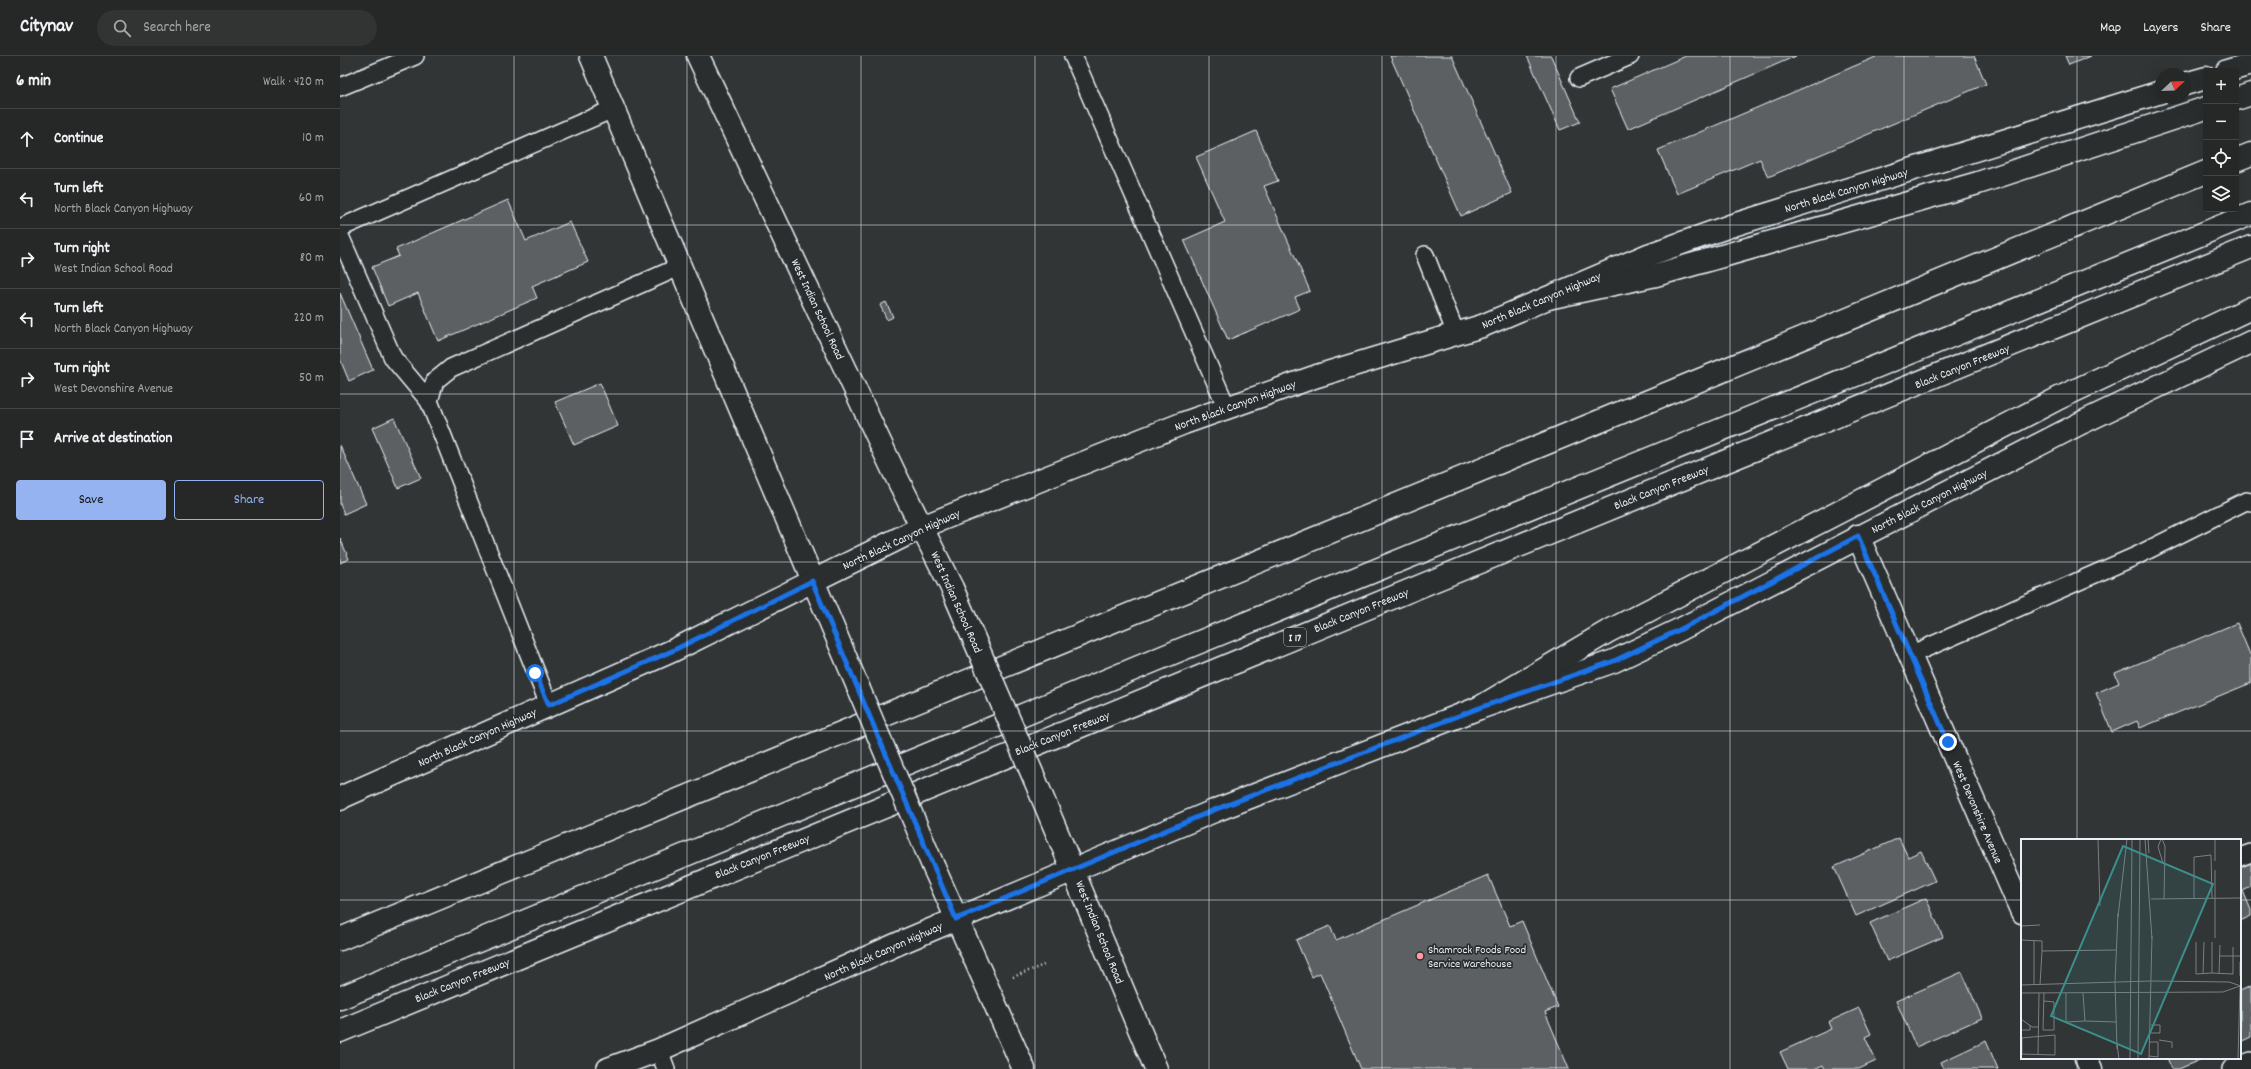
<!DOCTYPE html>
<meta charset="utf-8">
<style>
:root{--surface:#262828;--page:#323434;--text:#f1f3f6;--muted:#a4a6a8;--line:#424445;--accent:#95b2f1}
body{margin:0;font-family:Dekko,sans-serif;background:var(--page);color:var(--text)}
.controls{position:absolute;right:12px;top:12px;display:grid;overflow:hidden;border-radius:4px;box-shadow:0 4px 16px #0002}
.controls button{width:36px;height:36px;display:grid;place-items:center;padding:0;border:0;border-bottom:1px solid var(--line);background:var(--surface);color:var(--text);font:20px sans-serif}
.compass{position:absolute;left:1815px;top:12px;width:36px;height:36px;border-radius:50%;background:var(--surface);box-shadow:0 4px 16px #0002;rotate:67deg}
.stop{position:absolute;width:12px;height:12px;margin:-9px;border:3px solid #1a73e8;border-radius:50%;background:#fff}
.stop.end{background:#1a73e8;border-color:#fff;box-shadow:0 1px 4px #0008}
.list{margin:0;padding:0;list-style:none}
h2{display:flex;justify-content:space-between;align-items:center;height:52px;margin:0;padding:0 16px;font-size:17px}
h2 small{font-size:13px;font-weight:400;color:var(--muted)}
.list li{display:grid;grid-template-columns:26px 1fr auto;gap:12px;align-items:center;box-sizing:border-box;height:60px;padding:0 16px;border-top:1px solid var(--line)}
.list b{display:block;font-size:15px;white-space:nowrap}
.list p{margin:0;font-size:13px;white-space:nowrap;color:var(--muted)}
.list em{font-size:13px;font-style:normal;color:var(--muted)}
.actions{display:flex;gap:8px;padding:12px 16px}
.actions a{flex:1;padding:9px 0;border:1px solid var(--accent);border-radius:4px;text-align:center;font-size:14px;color:var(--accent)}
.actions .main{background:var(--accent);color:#111}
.icon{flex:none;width:22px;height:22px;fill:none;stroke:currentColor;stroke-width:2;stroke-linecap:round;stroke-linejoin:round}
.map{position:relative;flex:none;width:1911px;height:1013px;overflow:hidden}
header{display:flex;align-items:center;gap:24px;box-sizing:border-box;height:56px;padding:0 20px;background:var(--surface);border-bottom:1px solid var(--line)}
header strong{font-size:19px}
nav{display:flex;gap:22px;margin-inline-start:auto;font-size:14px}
.search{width:280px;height:36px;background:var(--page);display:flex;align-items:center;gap:10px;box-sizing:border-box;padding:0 14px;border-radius:22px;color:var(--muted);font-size:15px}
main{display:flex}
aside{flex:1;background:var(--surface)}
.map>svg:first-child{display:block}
.building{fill:#5c6063;stroke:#e8f1f8}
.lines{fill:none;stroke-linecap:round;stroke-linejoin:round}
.service-casing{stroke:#e8f1f8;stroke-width:20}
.minor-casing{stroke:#e8f1f8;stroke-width:25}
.secondary-casing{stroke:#e8f1f8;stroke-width:25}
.motorway-casing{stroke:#e8f1f8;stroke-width:25}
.path{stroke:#e8f1f8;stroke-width:2.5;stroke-dasharray:1 3;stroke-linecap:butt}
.service{stroke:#2a2d2e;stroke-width:17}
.minor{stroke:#2a2d2e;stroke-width:22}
.secondary{stroke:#2a2d2e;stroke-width:22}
.motorway{stroke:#2a2d2e;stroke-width:22}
.secondary-bridge-casing{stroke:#e8f1f8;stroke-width:25;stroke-linecap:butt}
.secondary-bridge{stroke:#2a2d2e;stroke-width:22}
.route{stroke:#1a73e8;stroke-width:5}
.grid{fill:none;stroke:#e8f1f8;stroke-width:1;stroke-opacity:0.55}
.poi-dot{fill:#ff9aa2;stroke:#2a2d2e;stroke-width:1.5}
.labels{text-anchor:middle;stroke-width:3.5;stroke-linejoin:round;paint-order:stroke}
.shield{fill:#2a2d2e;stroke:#afb6bb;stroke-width:1}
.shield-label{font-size:11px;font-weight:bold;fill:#e8f1f8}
.street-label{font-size:12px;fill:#e8f1f8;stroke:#2a2d2e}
.poi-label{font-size:12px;fill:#e8f1f8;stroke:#2a2d2e;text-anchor:start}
.inset-road{fill:none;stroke:#7b8084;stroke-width:1}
.view{fill:#3a8f8a;fill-opacity:0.15;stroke:#3a8f8a;stroke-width:2}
.inset-edge{fill:none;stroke:#e8f1f8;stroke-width:2}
</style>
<header>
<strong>Citynav</strong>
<div class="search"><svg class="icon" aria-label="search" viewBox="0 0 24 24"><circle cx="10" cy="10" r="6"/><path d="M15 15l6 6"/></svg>Search here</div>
<nav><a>Map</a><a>Layers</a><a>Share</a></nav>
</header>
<main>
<aside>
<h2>6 min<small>Walk · 420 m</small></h2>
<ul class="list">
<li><svg class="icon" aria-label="ahead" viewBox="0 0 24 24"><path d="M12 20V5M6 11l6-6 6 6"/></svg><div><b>Continue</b></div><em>10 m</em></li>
<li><svg class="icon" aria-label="left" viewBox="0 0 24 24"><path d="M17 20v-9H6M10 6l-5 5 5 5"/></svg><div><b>Turn left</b><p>North Black Canyon Highway</p></div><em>60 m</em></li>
<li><svg class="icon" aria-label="right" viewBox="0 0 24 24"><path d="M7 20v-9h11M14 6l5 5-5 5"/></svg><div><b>Turn right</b><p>West Indian School Road</p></div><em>80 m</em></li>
<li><svg class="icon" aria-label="left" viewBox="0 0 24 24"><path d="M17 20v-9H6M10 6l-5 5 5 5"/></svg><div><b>Turn left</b><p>North Black Canyon Highway</p></div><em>220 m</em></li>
<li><svg class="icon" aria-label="right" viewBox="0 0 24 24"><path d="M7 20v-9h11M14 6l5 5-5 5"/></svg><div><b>Turn right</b><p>West Devonshire Avenue</p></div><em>50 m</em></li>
<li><svg class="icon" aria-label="arrive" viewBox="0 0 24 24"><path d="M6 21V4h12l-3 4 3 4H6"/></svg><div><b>Arrive at destination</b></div></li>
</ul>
<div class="actions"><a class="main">Save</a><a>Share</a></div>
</aside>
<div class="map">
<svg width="1911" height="1013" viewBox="0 0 1911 1013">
<rect width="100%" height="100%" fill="#323536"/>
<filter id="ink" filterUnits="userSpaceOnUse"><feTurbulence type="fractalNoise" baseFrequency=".025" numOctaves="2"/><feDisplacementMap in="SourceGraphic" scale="8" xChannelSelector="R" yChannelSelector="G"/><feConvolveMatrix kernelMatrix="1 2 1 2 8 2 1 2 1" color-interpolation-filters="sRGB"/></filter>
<g filter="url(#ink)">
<g class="building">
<polygon points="1050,0 1112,0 1172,137 1121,160"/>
<polygon points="1187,0 1211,0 1240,66 1220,74"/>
<polygon points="1346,0 1456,0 1288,73 1270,33"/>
<polygon points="1538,0 1634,0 1646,28 1428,121 1420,103 1337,138 1318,94"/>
<polygon points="1725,0 1751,0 1729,9"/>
<polygon points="916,75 938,125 924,130 970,235 955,241 960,253 888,284 844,184 885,166 856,101"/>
<polygon points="168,144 186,185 230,166 248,206 192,230 197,242 98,285 78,237 48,250 32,211 59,200 56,193"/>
<polygon points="0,237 33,314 9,325 0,303"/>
<polygon points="546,246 553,261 547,264 540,249"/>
<polygon points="260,327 278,370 234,389 215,346"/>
<polygon points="54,362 81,422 58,432 32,372"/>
<polygon points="0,389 26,448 4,458 0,448"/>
<polygon points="0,482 9,503 0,507"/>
<polygon points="1897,567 1911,601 1911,627 1800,672 1797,665 1772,676 1756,637 1779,627 1775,617"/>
<polygon points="1559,782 1568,801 1581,795 1595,825 1516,860 1494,811"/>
<polygon points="1911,807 1911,831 1903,835 1911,854 1911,860 1900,865 1900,812"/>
<polygon points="1148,819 1170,870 1182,865 1218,951 1205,956 1229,1013 1021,1013 980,917 972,921 956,884 990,870 996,884"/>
<polygon points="1586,842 1603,881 1547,905 1530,867"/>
<polygon points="1622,916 1642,962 1576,991 1556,945"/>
<polygon points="1911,930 1911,981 1900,986 1900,935"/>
<polygon points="1519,952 1531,978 1525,981 1536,1005 1519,1013 1485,1013 1483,1009 1474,1013 1448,1013 1440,996 1491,973 1488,966"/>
<polygon points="1646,985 1658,1013 1604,1013 1601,1006"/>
<polygon points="1827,1002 1864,1002 1839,1013 1832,1013"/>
</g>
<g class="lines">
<g class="service-casing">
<g id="service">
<polyline points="733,0 887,352"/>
<polyline points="1239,22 1290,0"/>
<polyline points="0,31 75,0"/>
<polyline points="0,172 273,53"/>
<polyline points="0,180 53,302 89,345"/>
<polyline points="1085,199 1116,278"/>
<polyline points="1570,599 1796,500 1906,445 1911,446"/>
<polyline points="209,649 89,345 95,325 111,312 339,211"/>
<polyline points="1900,801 1911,797"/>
<polyline points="319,994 326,1013"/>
<polyline points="1891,1013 1911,1005"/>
</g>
</g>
<g class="minor-casing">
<g id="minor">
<polyline points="1518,480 1682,856"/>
<polyline points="1746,1002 1751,1013"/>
</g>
</g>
<g class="secondary-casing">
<g id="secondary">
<polyline points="251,0 518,631"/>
<polyline points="358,0 554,416 612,532"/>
<polyline points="1887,15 1911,8"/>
<polyline points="1845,28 1866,22"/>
<polyline points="695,724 816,1013"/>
<polyline points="0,742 332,595 582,471 844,367 977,320 1142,270 1308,199 1390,170 1821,36"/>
<polyline points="594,812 684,1013"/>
<polyline points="268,1013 319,994 562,886 874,755 1139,652 1274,605 1341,573 1741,367 1911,286"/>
</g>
</g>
<g class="motorway-casing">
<g id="motorway">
<polyline points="1896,43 1911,38"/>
<polyline points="1896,104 1911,98"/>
<polyline points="1208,242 1316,219 1638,127 1866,52"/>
<polyline points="1139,652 1267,576 1507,452 1719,342 1911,252"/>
<polyline points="0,743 0,742"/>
<polyline points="0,883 1866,116"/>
<polyline points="0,942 840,594 1911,158"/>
<polyline points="0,975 1100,522 1911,191"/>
</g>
</g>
<polyline class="path" points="673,921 704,909"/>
<use href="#service" class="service"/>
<use href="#minor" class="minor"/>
<use href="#secondary" class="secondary"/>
<use href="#motorway" class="motorway"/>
<g class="secondary-bridge-casing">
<g id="secondary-bridge">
<polyline points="612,532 695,724"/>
<polyline points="518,631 594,812"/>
</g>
</g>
<use href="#secondary-bridge" class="secondary-bridge"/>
</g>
</g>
<g class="lines" filter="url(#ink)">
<polyline class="route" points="195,617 209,649 332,595 472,525 616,863 874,754 1139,652 1274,605 1341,573 1518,480 1608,686"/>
</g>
<path class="grid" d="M 174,0 L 174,1013M 347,0 L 347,1013M 521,0 L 521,1013M 695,0 L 695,1013M 869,0 L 869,1013M 1042,0 L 1042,1013M 1216,0 L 1216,1013M 1390,0 L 1390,1013M 1564,0 L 1564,1013M 1737,0 L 1737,784M 0,169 L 1911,169M 0,338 L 1911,338M 0,506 L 1911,506M 0,675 L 1911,675M 0,844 L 1682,844M 1900,844 L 1911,844M 1737,1002 L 1737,1013"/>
<circle class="poi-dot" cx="1080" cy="900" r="4"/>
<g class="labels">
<rect class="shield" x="944" y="572" width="22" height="18" rx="3"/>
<g class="shield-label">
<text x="955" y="585">I 17</text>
</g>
<g class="street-label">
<text transform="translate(1506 134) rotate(-17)" y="4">North Black Canyon Highway</text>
<text transform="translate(1201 244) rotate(-23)" y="4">North Black Canyon Highway</text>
<text transform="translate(478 253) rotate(65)" y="4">West Indian School Road</text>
<text transform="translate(1622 310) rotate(-22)" y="4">Black Canyon Freeway</text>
<text transform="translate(895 349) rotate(-20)" y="4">North Black Canyon Highway</text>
<text transform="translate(1321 431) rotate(-22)" y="4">Black Canyon Freeway</text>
<text transform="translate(1589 445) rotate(-27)" y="4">North Black Canyon Highway</text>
<text transform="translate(561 483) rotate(-25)" y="4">North Black Canyon Highway</text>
<text transform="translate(617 546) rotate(66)" y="4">West Indian School Road</text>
<text transform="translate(1021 554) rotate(-22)" y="4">Black Canyon Freeway</text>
<text transform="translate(722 677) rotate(-22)" y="4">Black Canyon Freeway</text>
<text transform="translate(137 681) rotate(-24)" y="4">North Black Canyon Highway</text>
<text transform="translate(1638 756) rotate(67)" y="4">West Devonshire Avenue</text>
<text transform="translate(422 800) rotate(-22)" y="4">Black Canyon Freeway</text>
<text transform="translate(760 876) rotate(68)" y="4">West Indian School Road</text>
<text transform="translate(543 895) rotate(-24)" y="4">North Black Canyon Highway</text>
<text transform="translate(122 924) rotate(-22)" y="4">Black Canyon Freeway</text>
</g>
<g class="poi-label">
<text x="1088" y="897">Shamrock Foods Food<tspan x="1088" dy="14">Service Warehouse</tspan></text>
</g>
</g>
<g transform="translate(1681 783)">
<rect width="220" height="220" fill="#323536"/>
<path class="inset-road" d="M 77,0 L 79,67M 124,0 L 131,100M 127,0 L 128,14M 140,0 L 137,8 L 142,24M 141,0 L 144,7 L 143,60M 194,0 L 194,22M 194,31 L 194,59M 173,59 L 173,18 L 190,16 L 191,59M 194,59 L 194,99M 130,60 L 220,59M 97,78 L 106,0M 0,87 L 19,86M 0,101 L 21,102 L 21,112 L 95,111M 13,101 L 13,146M 175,103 L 175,135 L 191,134 L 191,103M 199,117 L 220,117M 219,123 L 219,137M 191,134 L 212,135 L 212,108M 182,135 L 183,103M 198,135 L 199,106M 0,146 L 130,142 L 208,143 L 220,147M 19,146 L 21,112M 0,154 L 202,153 L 219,147M 23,154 L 22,191 L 33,191 L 33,163 L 23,162M 45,154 L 45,183 L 64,182M 62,154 L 64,182 L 96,183M 0,180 L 11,188 L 17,188M 0,191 L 9,191 L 9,186M 130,194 L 139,194 L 139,186 L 130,186M 0,199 L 34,196 L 34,216 L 0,215M 1,199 L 1,215M 138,201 L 151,203 L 151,209M 96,205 L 98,220M 96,210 L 94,143 L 97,74M 17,216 L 18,154M 128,217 L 137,218 L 137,203 L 129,203M 109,220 L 111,0M 117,220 L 119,0M 128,220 L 131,97M 217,220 L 219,147"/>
<path class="view" d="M 102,7 L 192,45 L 120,215 L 30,177 Z"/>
<rect width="220" height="220" class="inset-edge"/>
</g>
</svg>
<div class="controls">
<button>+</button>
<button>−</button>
<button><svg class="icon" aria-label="locate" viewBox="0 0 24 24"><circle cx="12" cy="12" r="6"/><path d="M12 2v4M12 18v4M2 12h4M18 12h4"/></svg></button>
<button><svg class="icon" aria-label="layers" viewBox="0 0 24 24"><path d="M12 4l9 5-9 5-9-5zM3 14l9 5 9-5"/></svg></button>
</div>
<svg class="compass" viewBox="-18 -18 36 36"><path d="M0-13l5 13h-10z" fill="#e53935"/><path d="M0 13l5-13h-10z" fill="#a4a6a8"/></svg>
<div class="stop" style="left:195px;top:617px"></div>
<div class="stop end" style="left:1608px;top:686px"></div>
</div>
</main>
